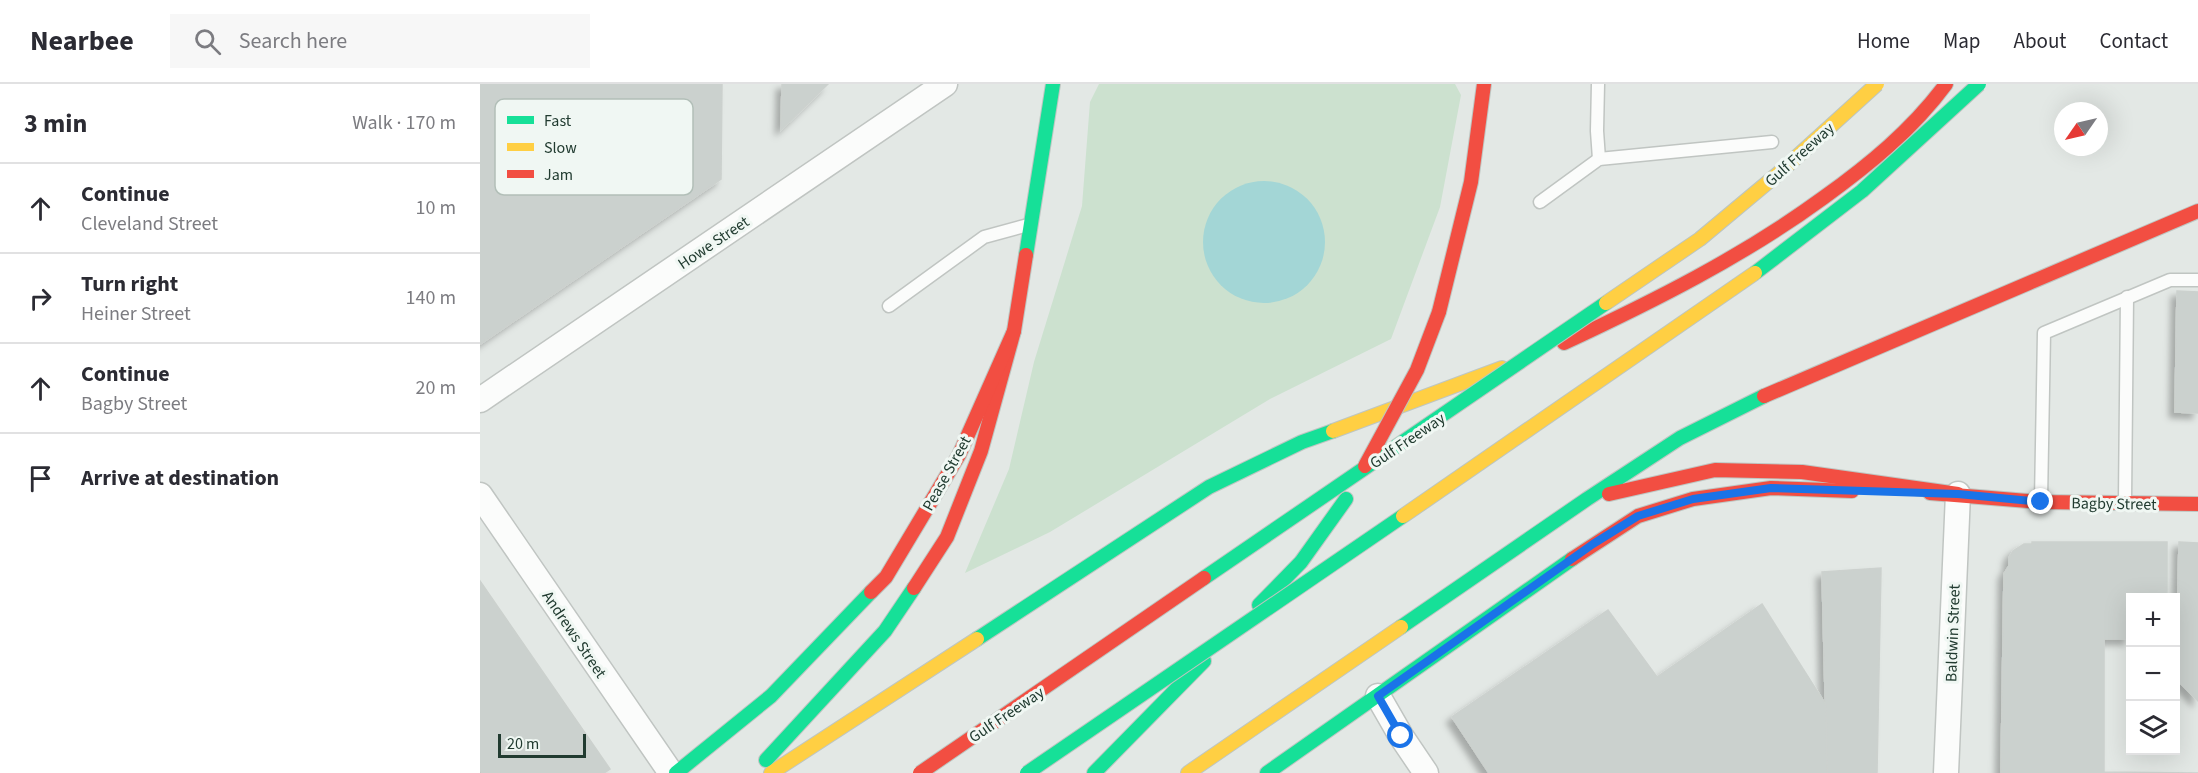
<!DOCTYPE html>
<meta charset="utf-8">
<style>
:root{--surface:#fff;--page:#f7f7f7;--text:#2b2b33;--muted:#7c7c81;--line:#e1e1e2}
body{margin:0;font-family:"Source Sans 3",sans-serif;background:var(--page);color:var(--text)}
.controls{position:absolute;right:18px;bottom:18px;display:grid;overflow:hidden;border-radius:0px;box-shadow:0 6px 24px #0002}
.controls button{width:54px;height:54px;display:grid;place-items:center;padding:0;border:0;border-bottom:2px solid var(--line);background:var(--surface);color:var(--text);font:30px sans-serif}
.compass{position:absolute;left:1574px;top:18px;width:54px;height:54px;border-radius:50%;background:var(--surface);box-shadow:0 6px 24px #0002;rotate:236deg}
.scale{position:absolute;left:18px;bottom:15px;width:88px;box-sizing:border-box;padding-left:6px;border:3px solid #213b30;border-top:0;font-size:16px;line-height:21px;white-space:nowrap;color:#213b30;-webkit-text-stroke:4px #f0f7f3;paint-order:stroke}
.stop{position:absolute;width:18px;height:18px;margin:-14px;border:4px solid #1a73e8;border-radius:50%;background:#fff}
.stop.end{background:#1a73e8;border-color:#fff;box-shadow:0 2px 6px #0008}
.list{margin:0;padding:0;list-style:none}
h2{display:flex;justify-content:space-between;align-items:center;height:78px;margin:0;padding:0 24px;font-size:26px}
h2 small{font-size:20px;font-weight:400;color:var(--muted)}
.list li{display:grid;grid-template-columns:39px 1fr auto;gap:18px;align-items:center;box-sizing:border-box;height:90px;padding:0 24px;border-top:2px solid var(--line)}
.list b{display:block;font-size:22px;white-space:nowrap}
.list p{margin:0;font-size:20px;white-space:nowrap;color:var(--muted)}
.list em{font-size:20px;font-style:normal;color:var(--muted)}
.icon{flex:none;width:33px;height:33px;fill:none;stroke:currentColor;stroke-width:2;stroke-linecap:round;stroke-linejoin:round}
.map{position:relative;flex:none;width:1718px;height:689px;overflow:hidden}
header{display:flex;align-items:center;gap:36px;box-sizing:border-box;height:84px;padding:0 30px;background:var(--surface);border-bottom:2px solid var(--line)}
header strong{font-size:28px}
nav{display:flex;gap:33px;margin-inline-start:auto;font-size:21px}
.search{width:420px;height:54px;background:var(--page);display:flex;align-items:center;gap:15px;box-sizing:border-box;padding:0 21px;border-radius:0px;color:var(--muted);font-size:22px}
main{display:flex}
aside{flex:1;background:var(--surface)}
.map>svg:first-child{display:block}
.green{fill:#cce1cf}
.water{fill:#a3d6d6}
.building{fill:#cbd1ce;stroke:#ccd1ce;stroke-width:1.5;filter:url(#shadow)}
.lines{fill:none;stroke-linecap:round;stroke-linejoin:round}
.lane-casing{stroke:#c0c5c2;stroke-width:15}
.street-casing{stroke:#c0c5c2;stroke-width:27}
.fast-casing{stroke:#bec6c2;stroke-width:16}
.slow-casing{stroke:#bec6c2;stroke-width:16}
.jam-casing{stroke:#bec6c2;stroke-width:16}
.lane{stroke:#fbfcfb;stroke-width:12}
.street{stroke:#fbfcfb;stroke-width:24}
.fast{stroke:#16e098;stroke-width:14}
.slow{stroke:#ffcf43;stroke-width:14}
.jam{stroke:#f24e42;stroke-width:14}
.fast-bridge-casing{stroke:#bcc5c0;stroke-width:16;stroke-linecap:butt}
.slow-bridge-casing{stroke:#bcc5c0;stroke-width:16;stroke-linecap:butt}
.jam-bridge-casing{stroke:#bcc5c0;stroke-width:16;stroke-linecap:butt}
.fast-bridge{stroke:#16e098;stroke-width:14}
.slow-bridge{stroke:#ffcf43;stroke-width:14}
.jam-bridge{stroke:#f24e42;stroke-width:14}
.route{stroke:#1a73e8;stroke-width:8}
.labels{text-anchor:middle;stroke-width:6;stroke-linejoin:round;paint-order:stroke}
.street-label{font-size:16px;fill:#213b30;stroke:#f0f7f3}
.key{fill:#f0f7f3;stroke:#b2bfb8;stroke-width:1.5}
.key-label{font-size:16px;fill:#213b30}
</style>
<header>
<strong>Nearbee</strong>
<div class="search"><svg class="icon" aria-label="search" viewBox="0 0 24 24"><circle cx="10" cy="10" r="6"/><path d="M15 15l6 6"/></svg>Search here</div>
<nav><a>Home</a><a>Map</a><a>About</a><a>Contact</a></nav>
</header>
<main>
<aside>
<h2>3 min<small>Walk · 170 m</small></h2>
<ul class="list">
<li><svg class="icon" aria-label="ahead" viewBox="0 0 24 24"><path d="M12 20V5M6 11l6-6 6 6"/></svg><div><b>Continue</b><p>Cleveland Street</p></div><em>10 m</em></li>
<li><svg class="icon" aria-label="right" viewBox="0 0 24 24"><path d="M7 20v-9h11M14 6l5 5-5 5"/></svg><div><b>Turn right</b><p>Heiner Street</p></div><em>140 m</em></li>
<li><svg class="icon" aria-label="ahead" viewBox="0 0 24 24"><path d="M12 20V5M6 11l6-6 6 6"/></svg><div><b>Continue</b><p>Bagby Street</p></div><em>20 m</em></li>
<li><svg class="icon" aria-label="arrive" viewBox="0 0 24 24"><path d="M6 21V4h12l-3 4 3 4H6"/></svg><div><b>Arrive at destination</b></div></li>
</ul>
</aside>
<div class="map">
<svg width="1718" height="689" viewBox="0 0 1718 689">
<defs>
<filter id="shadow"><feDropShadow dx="-5.5" dy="5.5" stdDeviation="3" flood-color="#0004"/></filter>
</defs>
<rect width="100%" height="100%" fill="#e3e8e5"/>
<polygon class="green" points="619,0 975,0 981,11 960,123 911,255 790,315 570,448 485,489 529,385 554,278 602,122 610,18"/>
<circle class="water" cx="784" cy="158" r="61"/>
<g class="building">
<polygon points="0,0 242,0 241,95 0,260"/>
<polygon points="302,0 348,0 301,46"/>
<polygon points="1697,207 1718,208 1718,329 1695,328"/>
<polygon points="1552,458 1687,458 1687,514 1650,514 1650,555 1624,555 1624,688 1718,689 1521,689 1524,490 1529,482 1529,474 1533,467 1544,460 1552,460"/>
<polygon points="1699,458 1718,459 1718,617 1696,595"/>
<polygon points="1401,484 1397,689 1347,689 1342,488"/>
<polygon points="0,497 130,685 124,689 2,689 0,686"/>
<polygon points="1282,520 1346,621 1347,689 1009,689 972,633 1128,526 1177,593"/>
</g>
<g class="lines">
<g class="lane-casing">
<g id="lane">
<polyline points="1118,0 1117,47 1119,75"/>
<polyline points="1060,118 1119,75 1292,58"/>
<polyline points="409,222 504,153 548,141"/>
<polyline points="1561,416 1564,249 1690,196 1718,196"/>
<polyline points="1645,416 1647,213"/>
</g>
</g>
<g class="street-casing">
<g id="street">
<polyline points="0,316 465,0"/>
<polyline points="0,411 191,689"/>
<polyline points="898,612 921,652 946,689"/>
<polyline points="1466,689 1478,410"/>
</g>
</g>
<g class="fast-casing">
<g id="fast">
<polyline points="546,171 573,0"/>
<polyline points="779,521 821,478 866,415"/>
<polyline points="921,543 1107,415 1200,354 1284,312"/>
<polyline points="497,555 729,403 822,358 853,347"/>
<polyline points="286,676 405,547 434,504"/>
<polyline points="196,689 291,612 391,508"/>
<polyline points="614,689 724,577"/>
<polyline points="787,689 1092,475"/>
</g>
</g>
<g class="slow-casing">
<g id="slow">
<polyline points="853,347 1022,284"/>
<polyline points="291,689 497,555"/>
<polyline points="708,689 921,543"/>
</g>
</g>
<g class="jam-casing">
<g id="jam">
<polyline points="959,228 991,98 1004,0"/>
<path d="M 1084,259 C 1174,217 1262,173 1343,114 C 1389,81 1432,46 1466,0"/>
<polyline points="1284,312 1718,127"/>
<polyline points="1450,409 1561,418 1718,420"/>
<polyline points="1129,410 1235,386 1322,388 1478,410"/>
<polyline points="1092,475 1158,432 1213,415 1291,404 1372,407"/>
<polyline points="434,504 467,453 501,367 534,247"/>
<polyline points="391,508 406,493 479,371 534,247 546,171"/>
</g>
</g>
<use href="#lane" class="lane"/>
<use href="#street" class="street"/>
<use href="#fast" class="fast"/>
<use href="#slow" class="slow"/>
<use href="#jam" class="jam"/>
<g class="fast-bridge-casing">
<g id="fast-bridge">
<polyline points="1275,189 1382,107 1499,0"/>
<polyline points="724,494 1126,219"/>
<polyline points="547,689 923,432"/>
</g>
</g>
<g class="slow-bridge-casing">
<g id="slow-bridge">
<polyline points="1126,219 1220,155 1299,89 1397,0"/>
<polyline points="923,432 1275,189"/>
</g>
</g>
<g class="jam-bridge-casing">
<g id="jam-bridge">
<polyline points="885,382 937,286 959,228"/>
<polyline points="440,689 724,494"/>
</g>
</g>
<use href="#fast-bridge" class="fast-bridge"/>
<use href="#slow-bridge" class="slow-bridge"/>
<use href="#jam-bridge" class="jam-bridge"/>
</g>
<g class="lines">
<polyline class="route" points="921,652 898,612 1113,460 1158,432 1213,415 1291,404 1478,410 1561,418"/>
</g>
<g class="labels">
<g class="street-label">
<text transform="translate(1319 70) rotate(-42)" y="6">Gulf Freeway</text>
<text transform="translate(233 158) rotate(-34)" y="6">Howe Street</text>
<text transform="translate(927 356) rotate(-34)" y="6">Gulf Freeway</text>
<text transform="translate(466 389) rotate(-61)" y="6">Pease Street</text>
<text transform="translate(1634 419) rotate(1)" y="6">Bagby Street</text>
<text transform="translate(1472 549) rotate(-88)" y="6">Baldwin Street</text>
<text transform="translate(95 550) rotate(56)" y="6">Andrews Street</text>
<text transform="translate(526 630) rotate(-34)" y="6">Gulf Freeway</text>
</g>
</g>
<rect x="15" y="15" width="198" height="96" rx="9" class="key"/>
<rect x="27" y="32" width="27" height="8" fill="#16e098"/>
<rect x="27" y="59" width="27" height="8" fill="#ffcf43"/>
<rect x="27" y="86" width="27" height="8" fill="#f24e42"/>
<g class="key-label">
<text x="64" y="42">Fast</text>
<text x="64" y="69">Slow</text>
<text x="64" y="96">Jam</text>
</g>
</svg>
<div class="controls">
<button>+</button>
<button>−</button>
<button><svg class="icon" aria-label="layers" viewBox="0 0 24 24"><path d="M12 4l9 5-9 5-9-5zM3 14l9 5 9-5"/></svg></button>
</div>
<svg class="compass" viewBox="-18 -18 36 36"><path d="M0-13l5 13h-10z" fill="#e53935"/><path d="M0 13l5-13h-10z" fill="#7c7c81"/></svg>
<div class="scale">20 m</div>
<div class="stop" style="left:921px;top:652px"></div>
<div class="stop end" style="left:1561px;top:418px"></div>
</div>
</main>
